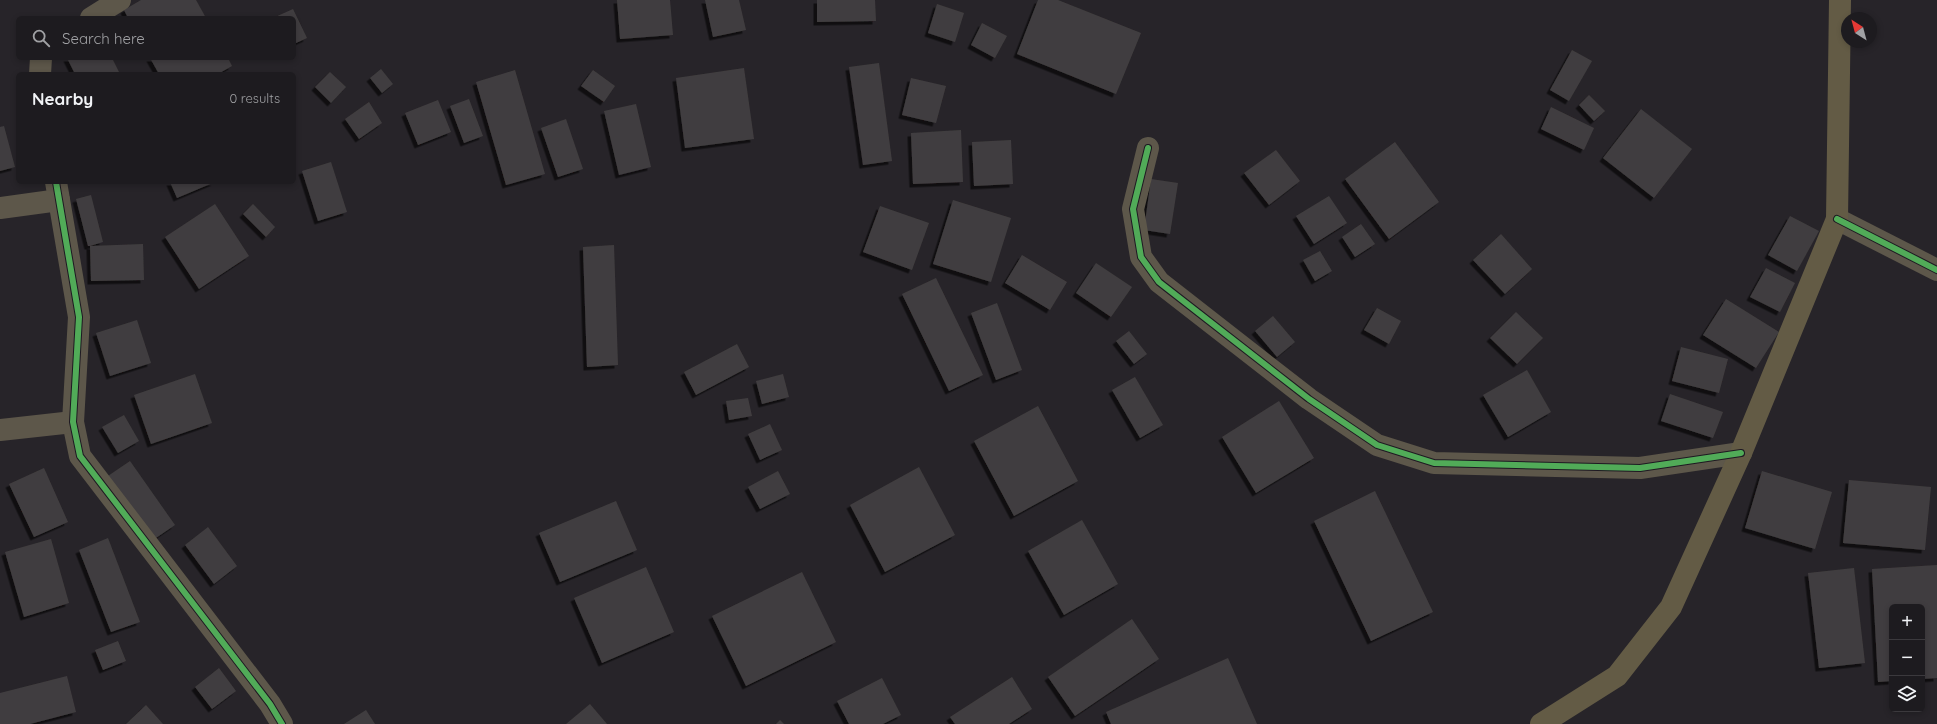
<!DOCTYPE html>
<meta charset="utf-8">
<style>
:root{--surface:#1d1b1f;--page:#2a282c;--text:#f1f3f6;--muted:#a0a1a4;--line:#3b393d}
body{margin:0;font-family:Quicksand,sans-serif;background:var(--page);color:var(--text)}
.controls{position:absolute;right:12px;bottom:12px;display:grid;overflow:hidden;border-radius:6px;box-shadow:0 2px 6px #0003}
.controls button{width:36px;height:36px;display:grid;place-items:center;padding:0;border:0;border-bottom:1px solid var(--line);background:var(--surface);color:var(--text);font:20px sans-serif}
.compass{position:absolute;left:1841px;top:12px;width:36px;height:36px;border-radius:50%;background:var(--surface);box-shadow:0 2px 6px #0003;rotate:324deg}
.list{margin:0;padding:0;list-style:none}
h2{display:flex;justify-content:space-between;align-items:center;height:52px;margin:0;padding:0 16px;font-size:17px}
h2 small{font-size:13px;font-weight:400;color:var(--muted)}
.icon{flex:none;width:22px;height:22px;fill:none;stroke:currentColor;stroke-width:2;stroke-linecap:round;stroke-linejoin:round}
.map{position:relative;flex:none;width:1937px;height:724px;overflow:hidden}
.search{position:absolute;background:var(--surface);box-shadow:0 2px 6px #0003;left:16px;top:16px;width:280px;height:44px;display:flex;align-items:center;gap:10px;box-sizing:border-box;padding:0 14px;border-radius:6px;color:var(--muted);font-size:15px}
.panel{position:absolute;background:var(--surface);box-shadow:0 2px 6px #0003;left:16px;top:72px;width:280px;height:112px;border-radius:6px}
.map>svg:first-child{display:block}
.building{fill:#413e3f;filter:url(#shadow)}
.lines{fill:none;stroke-linecap:round;stroke-linejoin:round}
.minor{stroke:#5d574a;stroke-width:22}
.highway{stroke:#635b45;stroke-width:22}
.cycleway-casing{stroke:#1e1922;stroke-width:8}
.cycleway{stroke:#51ab58;stroke-width:6}
</style>
<div class="map">
<svg width="1937" height="724" viewBox="0 0 1937 724">
<defs>
<filter id="shadow"><feDropShadow dx="-3.5" dy="3.5" stdDeviation="0" flood-color="#0009"/></filter>
</defs>
<rect width="100%" height="100%" fill="#272429"/>
<g class="building">
<polygon points="141,0 196,0 206,18 128,18 124,10"/>
<polygon points="617,0 670,0 673,35 620,39"/>
<polygon points="705,0 739,0 746,30 713,37"/>
<polygon points="817,0 875,0 876,21 817,22"/>
<polygon points="1038,0 1058,0 1141,33 1116,94 1017,54"/>
<polygon points="937,4 964,13 955,42 928,33"/>
<polygon points="293,9 307,38 294,44 294,18 273,18"/>
<polygon points="982,23 1007,36 995,58 971,45"/>
<polygon points="1572,50 1592,61 1569,101 1550,90"/>
<polygon points="67,58 112,58 120,74 75,74"/>
<polygon points="150,58 228,58 232,66 218,74 159,74"/>
<polygon points="879,63 892,161 863,165 849,67"/>
<polygon points="744,68 754,139 685,148 676,78"/>
<polygon points="381,69 393,84 382,93 370,78"/>
<polygon points="515,70 545,174 506,185 476,82"/>
<polygon points="593,70 615,86 604,102 581,86"/>
<polygon points="330,72 346,87 331,103 315,87"/>
<polygon points="911,78 946,86 936,123 902,115"/>
<polygon points="1589,95 1605,111 1594,121 1579,105"/>
<polygon points="469,99 483,136 464,143 450,106"/>
<polygon points="438,100 451,132 418,145 405,113"/>
<polygon points="369,102 382,123 359,139 345,119"/>
<polygon points="636,104 651,167 619,175 604,111"/>
<polygon points="1551,107 1594,128 1584,150 1541,129"/>
<polygon points="1641,109 1692,149 1654,198 1603,158"/>
<polygon points="566,119 583,169 558,177 541,128"/>
<polygon points="4,126 15,167 0,171 0,127"/>
<polygon points="961,130 963,182 913,184 911,133"/>
<polygon points="1011,140 1013,184 974,186 972,142"/>
<polygon points="1395,142 1439,202 1389,239 1345,179"/>
<polygon points="1276,150 1300,181 1269,205 1244,173"/>
<polygon points="331,162 347,212 318,221 302,171"/>
<polygon points="1151,179 1178,183 1170,234 1144,230"/>
<polygon points="170,182 215,182 177,198"/>
<polygon points="91,195 103,242 90,246 143,244 144,280 91,281 90,246 88,246 76,199"/>
<polygon points="1329,196 1347,223 1314,244 1296,216"/>
<polygon points="953,200 1011,218 991,282 933,264"/>
<polygon points="215,204 249,256 199,289 165,237"/>
<polygon points="253,204 275,227 266,237 243,214"/>
<polygon points="880,206 929,223 912,270 863,252"/>
<polygon points="1790,216 1819,231 1797,271 1768,255"/>
<polygon points="1361,224 1375,244 1355,257 1342,237"/>
<polygon points="1501,234 1532,269 1505,294 1473,260"/>
<polygon points="614,245 618,365 587,367 583,247"/>
<polygon points="1320,251 1332,271 1315,281 1303,260"/>
<polygon points="1022,255 1067,282 1050,310 1005,283"/>
<polygon points="1096,263 1132,287 1111,317 1076,293"/>
<polygon points="1766,268 1795,283 1780,312 1750,297"/>
<polygon points="936,278 983,375 949,391 902,294"/>
<polygon points="1726,299 1779,332 1756,368 1703,335"/>
<polygon points="997,303 1022,370 996,380 971,313"/>
<polygon points="1377,308 1401,321 1389,344 1364,330"/>
<polygon points="1516,312 1543,338 1517,364 1490,338"/>
<polygon points="1273,316 1295,342 1277,357 1255,331"/>
<polygon points="137,320 151,363 110,376 96,333"/>
<polygon points="1129,331 1147,354 1134,364 1116,341"/>
<polygon points="737,344 749,367 696,395 684,372"/>
<polygon points="1681,347 1728,359 1719,393 1672,381"/>
<polygon points="1527,370 1551,412 1508,437 1483,395"/>
<polygon points="195,374 212,423 151,444 134,395"/>
<polygon points="783,374 789,397 762,404 756,381"/>
<polygon points="1135,377 1163,425 1140,438 1112,390"/>
<polygon points="1670,394 1723,412 1713,438 1661,421"/>
<polygon points="748,398 752,416 729,420 726,401"/>
<polygon points="1279,401 1314,458 1256,493 1222,437"/>
<polygon points="1038,406 1078,481 1014,516 974,441"/>
<polygon points="124,415 139,441 118,453 102,427"/>
<polygon points="770,424 782,450 760,460 748,434"/>
<polygon points="130,461 175,525 153,540 108,476"/>
<polygon points="919,467 955,535 885,572 850,505"/>
<polygon points="44,468 68,522 34,537 9,484"/>
<polygon points="778,471 790,494 760,509 748,487"/>
<polygon points="1762,471 1832,492 1815,549 1745,528"/>
<polygon points="1849,480 1931,487 1925,550 1843,543"/>
<polygon points="1375,491 1433,612 1371,641 1314,521"/>
<polygon points="616,501 637,550 560,582 539,533"/>
<polygon points="1082,520 1118,584 1064,615 1028,551"/>
<polygon points="208,527 237,566 214,584 185,545"/>
<polygon points="108,538 140,622 111,632 79,550"/>
<polygon points="51,539 69,603 24,617 5,552"/>
<polygon points="1937,565 1937,678 1922,679 1922,607 1892,607 1892,681 1878,682 1872,569"/>
<polygon points="646,567 674,632 602,663 574,598"/>
<polygon points="1854,568 1865,663 1819,668 1808,573"/>
<polygon points="802,572 836,642 746,686 712,616"/>
<polygon points="1132,619 1159,659 1075,716 1048,677"/>
<polygon points="118,641 126,661 103,670 95,650"/>
<polygon points="1228,658 1257,724 1111,724 1106,712"/>
<polygon points="219,668 236,691 212,709 195,687"/>
<polygon points="67,676 76,712 30,724 0,724 0,693"/>
<polygon points="1012,677 1032,709 1009,724 955,724 950,717"/>
<polygon points="882,678 901,715 883,724 849,724 837,701"/>
<polygon points="590,704 607,724 566,724"/>
<polygon points="146,705 163,724 126,724"/>
<polygon points="366,710 375,724 344,724"/>
<polygon points="780,720 784,724 776,724"/>
</g>
<g class="lines">
<g class="minor">
<polyline points="91,18 120,0"/>
<polyline points="40,74 41,58"/>
<polyline points="1148,148 1133,209 1141,257 1159,282 1309,399 1377,445 1434,463 1640,468 1741,453"/>
<polyline points="56,182 79,317 73,422 80,456 270,704 282,724"/>
<polyline points="0,208 59,200"/>
<polyline points="1837,219 1937,270"/>
<polyline points="0,430 73,422"/>
</g>
<polyline class="highway" points="1541,724 1617,676 1671,607 1741,453 1837,219 1840,0"/>
<g class="cycleway-casing">
<g id="cycleway">
<polyline points="1148,148 1133,209 1141,257 1159,282 1309,399 1377,445 1434,463 1640,468 1741,453"/>
<polyline points="56,182 79,317 73,422 80,456 270,704 282,724"/>
<polyline points="1837,219 1937,270"/>
</g>
</g>
<use href="#cycleway" class="cycleway"/>
</g>
</svg>
<div class="controls">
<button>+</button>
<button>−</button>
<button><svg class="icon" aria-label="layers" viewBox="0 0 24 24"><path d="M12 4l9 5-9 5-9-5zM3 14l9 5 9-5"/></svg></button>
</div>
<svg class="compass" viewBox="-18 -18 36 36"><path d="M0-13l5 13h-10z" fill="#e53935"/><path d="M0 13l5-13h-10z" fill="#a0a1a4"/></svg>
<div class="search"><svg class="icon" aria-label="search" viewBox="0 0 24 24"><circle cx="10" cy="10" r="6"/><path d="M15 15l6 6"/></svg>Search here</div>
<section class="panel">
<h2>Nearby<small>0 results</small></h2>
<ul class="list">
</ul>
</section>
</div>
